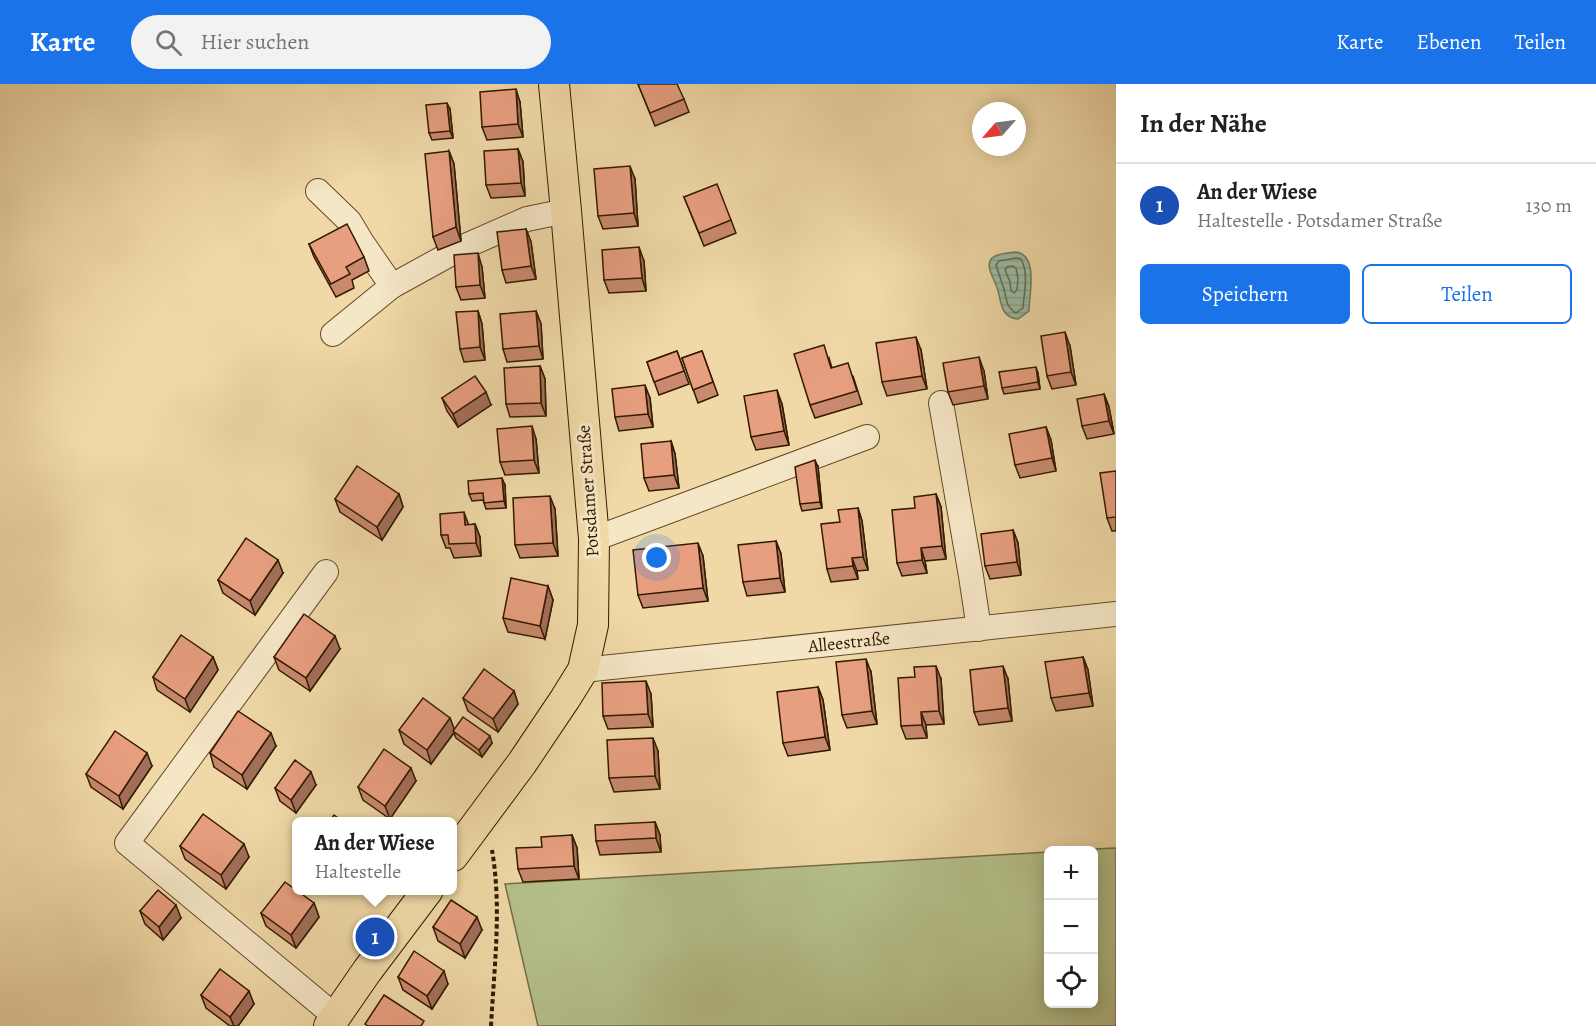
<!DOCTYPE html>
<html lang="de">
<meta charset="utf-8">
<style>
:root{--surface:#fff;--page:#f2f2f2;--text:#202124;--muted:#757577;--line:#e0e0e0;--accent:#1a73e8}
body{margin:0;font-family:Alegreya,serif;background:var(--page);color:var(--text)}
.controls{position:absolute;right:18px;bottom:18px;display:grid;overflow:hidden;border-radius:9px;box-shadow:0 3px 15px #0003}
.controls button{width:54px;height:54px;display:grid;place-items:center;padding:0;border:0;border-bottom:2px solid var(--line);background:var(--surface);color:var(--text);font:30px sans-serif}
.compass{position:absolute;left:972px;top:18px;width:54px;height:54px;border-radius:50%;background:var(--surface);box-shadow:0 3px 15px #0003;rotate:242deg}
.you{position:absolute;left:657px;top:474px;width:21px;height:21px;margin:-15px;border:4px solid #fff;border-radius:50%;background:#1a73e8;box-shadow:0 0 0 9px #1a73e833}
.badge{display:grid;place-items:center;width:39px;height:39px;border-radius:50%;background:var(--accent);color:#fff;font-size:20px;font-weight:700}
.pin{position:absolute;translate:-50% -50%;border:3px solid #fff;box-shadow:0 2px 6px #0006}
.popup{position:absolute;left:292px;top:733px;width:165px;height:78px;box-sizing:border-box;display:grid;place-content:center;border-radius:9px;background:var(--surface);filter:drop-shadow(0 2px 4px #0005);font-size:20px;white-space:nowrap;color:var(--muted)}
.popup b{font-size:22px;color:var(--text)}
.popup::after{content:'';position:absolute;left:50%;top:100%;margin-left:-12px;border:12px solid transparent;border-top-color:var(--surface)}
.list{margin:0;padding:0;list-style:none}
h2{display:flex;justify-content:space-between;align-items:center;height:78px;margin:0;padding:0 24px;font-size:26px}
h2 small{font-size:20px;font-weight:400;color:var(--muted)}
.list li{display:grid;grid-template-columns:39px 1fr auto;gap:18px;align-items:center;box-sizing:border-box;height:84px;padding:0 24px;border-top:2px solid var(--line)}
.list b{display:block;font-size:22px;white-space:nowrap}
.list p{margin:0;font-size:20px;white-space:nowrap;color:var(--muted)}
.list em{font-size:20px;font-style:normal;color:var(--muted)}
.actions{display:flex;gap:12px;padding:18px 24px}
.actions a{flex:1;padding:14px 0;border:2px solid var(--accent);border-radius:9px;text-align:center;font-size:21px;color:var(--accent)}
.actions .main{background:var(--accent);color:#fff}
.icon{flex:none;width:33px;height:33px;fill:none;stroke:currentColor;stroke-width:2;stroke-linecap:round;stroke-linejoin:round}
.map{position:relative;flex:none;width:1116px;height:942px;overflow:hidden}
header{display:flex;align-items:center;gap:36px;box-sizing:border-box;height:84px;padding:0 30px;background:var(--accent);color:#fff}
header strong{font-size:28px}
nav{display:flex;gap:33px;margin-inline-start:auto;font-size:21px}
.search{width:420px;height:54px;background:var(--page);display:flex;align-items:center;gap:15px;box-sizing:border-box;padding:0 21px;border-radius:33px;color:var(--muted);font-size:22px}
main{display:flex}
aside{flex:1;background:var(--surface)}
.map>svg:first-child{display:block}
.grass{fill:#b5c08b;stroke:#746d46;stroke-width:1.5}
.water{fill:url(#water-rules);stroke:#717b62;stroke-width:1.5}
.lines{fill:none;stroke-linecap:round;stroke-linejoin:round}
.shore{stroke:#666a52;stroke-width:1.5}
.minor-casing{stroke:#624a2a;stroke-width:26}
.major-casing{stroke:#321a01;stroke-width:32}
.path{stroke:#321a01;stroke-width:4;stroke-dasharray:4.5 3;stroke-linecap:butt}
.minor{stroke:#f5e6c6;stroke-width:24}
.major{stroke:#f0d9a7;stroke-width:30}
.wall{fill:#c8896e;stroke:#321a01;stroke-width:1.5}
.shaded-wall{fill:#a26f5a;stroke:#321a01;stroke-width:1.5}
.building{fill:#e89f80;stroke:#321a01;stroke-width:1.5}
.labels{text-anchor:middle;stroke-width:6;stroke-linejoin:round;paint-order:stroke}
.street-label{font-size:18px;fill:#321a01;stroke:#f5e6c6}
</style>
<header>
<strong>Karte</strong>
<div class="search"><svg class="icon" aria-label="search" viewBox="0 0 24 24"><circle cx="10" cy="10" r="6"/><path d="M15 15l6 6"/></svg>Hier suchen</div>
<nav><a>Karte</a><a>Ebenen</a><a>Teilen</a></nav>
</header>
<main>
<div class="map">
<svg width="1116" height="942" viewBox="0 0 1116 942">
<defs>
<pattern id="water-rules" width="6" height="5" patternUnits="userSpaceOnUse" patternTransform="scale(1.5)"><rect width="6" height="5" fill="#9bbba3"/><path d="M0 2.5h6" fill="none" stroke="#86a08b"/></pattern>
</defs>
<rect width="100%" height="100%" fill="#f0d9a7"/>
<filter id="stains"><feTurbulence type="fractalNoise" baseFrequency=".00333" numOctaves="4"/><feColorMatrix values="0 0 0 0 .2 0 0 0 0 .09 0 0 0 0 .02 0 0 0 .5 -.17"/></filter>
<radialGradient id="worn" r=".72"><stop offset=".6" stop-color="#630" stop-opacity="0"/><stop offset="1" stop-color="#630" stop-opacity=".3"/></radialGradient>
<polygon class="grass" points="1116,764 1116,942 538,942 505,800 1048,768 1048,920 1094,920 1094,766 1071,766"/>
<path class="water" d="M 1016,168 C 1039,171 1029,211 1029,227 L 1018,235 C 998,233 1002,214 996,201 C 993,193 985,181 992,174 C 998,169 1009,169 1016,168 Z"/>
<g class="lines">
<g class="shore">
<path d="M 1016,174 L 1021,175 C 1029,190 1024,208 1023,224 L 1016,229 C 1004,222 1007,211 1002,199 C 1000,193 998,187 996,181 L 999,177 Z"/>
<polygon points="1013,182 1016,184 1018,195 1017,206 1014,209 1011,207 1010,198 1005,186 1007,183"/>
</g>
<g class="minor-casing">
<g id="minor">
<polyline points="318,107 349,137 361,157 392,202"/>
<polyline points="333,250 392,202 461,164 527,135 566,127"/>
<polyline points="941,319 971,492 979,545"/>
<polyline points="594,455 867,353"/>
<polyline points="326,488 127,759 336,933"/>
<polyline points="583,586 1116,530"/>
</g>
</g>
<g class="major-casing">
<g id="major">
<polyline points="453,772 522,679 565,615 583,586 593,541 594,455 566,127 554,0"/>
<polyline points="329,942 367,887 428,806"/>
</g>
</g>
<path class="path" d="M 491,942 C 494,884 502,824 492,766"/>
<use href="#minor" class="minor"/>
<use href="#major" class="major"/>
</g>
<g class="wall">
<polygon points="638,0 684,15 689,28 655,42"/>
<polygon points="520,18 523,53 487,56 482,43"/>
<polygon points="450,25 453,54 432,56 429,49"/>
<polygon points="518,65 523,78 525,112 491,114 486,101"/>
<polygon points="449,67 454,80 461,157 438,166 433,153"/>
<polygon points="635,95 638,142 603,145 598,132"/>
<polygon points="684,113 731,136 736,149 704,162"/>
<polygon points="526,145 531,158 536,195 506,199 502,186"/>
<polygon points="309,160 364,173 369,187 352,196 354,204 336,213 314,173"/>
<polygon points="644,177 646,207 609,209 604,196"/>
<polygon points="482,183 485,214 461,216 456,203"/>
<polygon points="478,227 482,240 485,276 464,278 460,265"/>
<polygon points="536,227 541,240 543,275 507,278 503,265"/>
<polygon points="1070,262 1076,301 1052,305 1047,292"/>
<polygon points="921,266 927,305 887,312 882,298"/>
<polygon points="677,267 689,300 659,311 647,278"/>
<polygon points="702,267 718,311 698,319 682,274"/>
<polygon points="829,274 832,284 853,292 862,320 815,334 810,321"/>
<polygon points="540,282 545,295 546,332 510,333 506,320"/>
<polygon points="984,287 988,315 953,321 948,308"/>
<polygon points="1038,289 1040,305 1004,310 1002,304"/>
<polygon points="1104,310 1109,323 1114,350 1087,355 1082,342"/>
<polygon points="442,314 491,321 458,343 447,327"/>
<polygon points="650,314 653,343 619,347 615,333"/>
<polygon points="782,320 789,361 756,366 751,353"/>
<polygon points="1046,343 1051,356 1056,387 1020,394 1015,381"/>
<polygon points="536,355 539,389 505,391 500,378"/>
<polygon points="671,357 675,370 679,404 649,407 644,394"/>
<polygon points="818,383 822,424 802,427 800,420"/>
<polygon points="1116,387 1116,447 1112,447 1107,434"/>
<polygon points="505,401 506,424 486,425 483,416 472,417 469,410"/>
<polygon points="399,410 403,423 382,456 340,428 335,415"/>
<polygon points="936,410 941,423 946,475 925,477 927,489 902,492 897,479 915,424"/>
<polygon points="858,424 862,437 868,486 857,487 858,495 831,498 827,485 840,438"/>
<polygon points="555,425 558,472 520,474 515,461"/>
<polygon points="475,440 480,453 481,472 454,474 450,464 446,464 441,451 469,441"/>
<polygon points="1013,446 1018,459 1021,491 990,495 985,482"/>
<polygon points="776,457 781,470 785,508 747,512 743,498"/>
<polygon points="703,472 708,517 643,524 638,511"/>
<polygon points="283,489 255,531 223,509 218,496"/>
<polygon points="548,502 553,516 545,555 508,548 503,534"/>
<polygon points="340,565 310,607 279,586 274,573"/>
<polygon points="213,573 218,586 190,628 157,606 153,593"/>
<polygon points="1083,573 1088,586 1093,622 1056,627 1051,614"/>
<polygon points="871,588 877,640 847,644 842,631"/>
<polygon points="941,595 944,640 926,641 927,654 906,655 901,642"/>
<polygon points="1008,595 1012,637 979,641 974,628"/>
<polygon points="818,603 823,616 830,666 788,672 783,659"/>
<polygon points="514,607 518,620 498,648 468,627 463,614"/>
<polygon points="651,610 653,643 608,645 603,632"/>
<polygon points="450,634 454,645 492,659 482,673 456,654 454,649 431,680 404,660 399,646"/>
<polygon points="276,662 247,705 214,683 210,669"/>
<polygon points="658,667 660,705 614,708 609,694"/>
<polygon points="152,682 123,725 91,703 86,690"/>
<polygon points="416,697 390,735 363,716 358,703"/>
<polygon points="316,701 296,729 280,717 275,704"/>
<polygon points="655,738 660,751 661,768 600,771 596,757"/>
<polygon points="572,751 577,764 579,795 523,798 518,785 542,763"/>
<polygon points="180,762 249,773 226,805 185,775"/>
<polygon points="314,819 319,833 296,864 266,842 261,829"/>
<polygon points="140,827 181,834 163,856 145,840"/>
<polygon points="433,843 482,846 465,874 438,857"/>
<polygon points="398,893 448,900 432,925 403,906"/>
<polygon points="201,911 254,920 238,942 230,942 206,924"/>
</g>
<g class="shaded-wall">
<polygon points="516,5 520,18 523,53 518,40"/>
<polygon points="447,19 450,25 453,54 450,47"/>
<polygon points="518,65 523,78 525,112 521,99"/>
<polygon points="449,67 454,80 461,157 456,143"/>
<polygon points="630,82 635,95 638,142 634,129"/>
<polygon points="526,145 531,158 536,195 531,182"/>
<polygon points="639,163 644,177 646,207 642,194"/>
<polygon points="478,169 482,183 485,214 480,201"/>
<polygon points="478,227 482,240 485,276 480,263"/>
<polygon points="536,227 541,240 543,275 539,262"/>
<polygon points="1065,248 1070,262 1076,301 1071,288"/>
<polygon points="916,253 921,266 927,305 922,292"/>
<polygon points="979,273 984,287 988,315 984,302"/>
<polygon points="540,282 545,295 546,332 541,319"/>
<polygon points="1036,283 1038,289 1040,305 1038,298"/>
<polygon points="645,301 650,314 653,343 648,330"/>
<polygon points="777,306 782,320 789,361 784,347"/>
<polygon points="486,308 491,321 458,343 453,330"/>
<polygon points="1104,310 1109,323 1114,350 1109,337"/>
<polygon points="532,342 536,355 539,389 534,376"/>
<polygon points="1046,343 1051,356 1056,387 1052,374"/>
<polygon points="671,357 675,370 679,404 674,391"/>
<polygon points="815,376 818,383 822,424 820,418"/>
<polygon points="502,394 505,401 506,424 504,417"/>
<polygon points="399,410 403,423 382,456 377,443"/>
<polygon points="936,410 941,423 946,475 942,462"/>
<polygon points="550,412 555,425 558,472 553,459"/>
<polygon points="858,424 862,437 868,486 863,473"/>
<polygon points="464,428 469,442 465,441"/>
<polygon points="475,440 480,453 481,472 476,459"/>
<polygon points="1013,446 1018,459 1021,491 1017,478"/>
<polygon points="776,457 781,470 785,508 780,494"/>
<polygon points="698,459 703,472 708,517 703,504"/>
<polygon points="921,464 925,477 927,489 922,476"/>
<polygon points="852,474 857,487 858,495 853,482"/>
<polygon points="278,476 283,489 255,531 250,517"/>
<polygon points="548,502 553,516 545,555 540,542"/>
<polygon points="335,552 340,565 310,607 306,594"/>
<polygon points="213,573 218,586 190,628 185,615"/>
<polygon points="1083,573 1088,586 1093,622 1089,609"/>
<polygon points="866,575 871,588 877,640 872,627"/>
<polygon points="936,582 941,595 944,640 939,627"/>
<polygon points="1003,582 1008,595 1012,637 1008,624"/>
<polygon points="646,597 651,610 653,643 648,630"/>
<polygon points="818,603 823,616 830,666 825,653"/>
<polygon points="514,607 518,620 498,648 493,635"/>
<polygon points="921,628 926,641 927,654 922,641"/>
<polygon points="450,634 455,647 431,680 427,666"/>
<polygon points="271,649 276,662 247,705 242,691"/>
<polygon points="490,652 492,659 482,673 479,666"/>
<polygon points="653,654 658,667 660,705 655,692"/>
<polygon points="147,669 152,682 123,725 119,712"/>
<polygon points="411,684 416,697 390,735 385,722"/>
<polygon points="311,688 316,701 296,729 291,716"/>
<polygon points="655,738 660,751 661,768 656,754"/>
<polygon points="572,751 577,764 579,795 574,782"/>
<polygon points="244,760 249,773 226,805 221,791"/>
<polygon points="314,819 319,833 296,864 291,851"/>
<polygon points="176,821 181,834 163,856 159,843"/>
<polygon points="477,833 482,846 465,874 460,860"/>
<polygon points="444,887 448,900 432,925 427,912"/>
<polygon points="249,907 254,920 238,942 234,942 230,933"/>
</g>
<g class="building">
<polygon points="638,0 677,0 684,15 650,29"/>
<polygon points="516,5 518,40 482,43 480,8"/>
<polygon points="447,19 450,47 429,49 426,21"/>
<polygon points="518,65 521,99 486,101 484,67"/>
<polygon points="449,67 456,143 433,153 425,70"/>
<polygon points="630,82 634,129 598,132 594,85"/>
<polygon points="717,100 731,136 699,149 684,113"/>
<polygon points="347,140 364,173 346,183 350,190 331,200 309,160"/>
<polygon points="526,145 531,182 502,186 497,148"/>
<polygon points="639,163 642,194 604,196 602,166"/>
<polygon points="478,169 480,201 456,203 454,171"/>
<polygon points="478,227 480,263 460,265 456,228"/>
<polygon points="536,227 539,262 503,265 500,230"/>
<polygon points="1065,248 1071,288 1047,292 1041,252"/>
<polygon points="916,253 922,292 882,298 876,259"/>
<polygon points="824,261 831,284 848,279 857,307 810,321 794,270"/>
<polygon points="677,267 684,287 654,298 647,278"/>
<polygon points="702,267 713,298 693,306 682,274"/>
<polygon points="979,273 984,302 948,308 943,279"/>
<polygon points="540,282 541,319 506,320 504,284"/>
<polygon points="1036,283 1038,298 1002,304 999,288"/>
<polygon points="475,292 486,308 453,330 442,314"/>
<polygon points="645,301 648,330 615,333 612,305"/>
<polygon points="777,306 784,347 751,353 744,312"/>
<polygon points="1104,310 1109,337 1082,342 1077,315"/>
<polygon points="532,342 534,376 500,378 497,345"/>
<polygon points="1046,343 1052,374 1015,381 1009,350"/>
<polygon points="671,357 674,391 644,394 641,360"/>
<polygon points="815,376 820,418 800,420 795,383"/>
<polygon points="357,382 399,410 377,443 335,415"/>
<polygon points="1116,387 1116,433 1107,434 1100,389"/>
<polygon points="502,394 504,417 484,419 483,409 469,410 468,397"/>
<polygon points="936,410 942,462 921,464 922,476 897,479 892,426 915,424 914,413"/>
<polygon points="550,412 553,459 515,461 513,414"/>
<polygon points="858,424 863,473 852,474 853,482 827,485 821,440 840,438 838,426"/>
<polygon points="464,428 465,441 475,440 476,459 449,460 448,451 441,451 440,430"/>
<polygon points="1013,446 1017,478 985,482 981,450"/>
<polygon points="246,454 278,476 250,517 218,496"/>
<polygon points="776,457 780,494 743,498 738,461"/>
<polygon points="698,459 703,504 638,511 633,466"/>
<polygon points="511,494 548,502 540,542 503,534"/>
<polygon points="304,530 335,552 306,594 274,573"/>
<polygon points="181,551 213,573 185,615 153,593"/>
<polygon points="1083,573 1089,609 1051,614 1045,578"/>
<polygon points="866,575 872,627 842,631 836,578"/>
<polygon points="936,582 939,627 921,628 922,641 901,642 898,594 915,593 914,583"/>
<polygon points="1003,582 1008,624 974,628 970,586"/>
<polygon points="484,585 514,607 493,635 463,614"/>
<polygon points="646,597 648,630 603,632 602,599"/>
<polygon points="818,603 825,653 783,659 777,608"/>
<polygon points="423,614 450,634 427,666 399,646"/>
<polygon points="238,627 271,649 242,691 210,669"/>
<polygon points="463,633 490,652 479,666 453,647"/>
<polygon points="115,647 147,669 119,712 86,690"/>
<polygon points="653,654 655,692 609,694 607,656"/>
<polygon points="384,665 411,684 385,722 358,703"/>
<polygon points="295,676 311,688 291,716 275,704"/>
<polygon points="203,730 244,760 221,791 180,762"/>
<polygon points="334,731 344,738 329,738"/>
<polygon points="655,738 656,754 596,757 595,741"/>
<polygon points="572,751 574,782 518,785 516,764 542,763 541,753"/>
<polygon points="285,798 314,819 291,851 261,829"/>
<polygon points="158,806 176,821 159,843 140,827"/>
<polygon points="451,816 477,833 460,860 433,843"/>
<polygon points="414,867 444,887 427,912 398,893"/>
<polygon points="220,885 249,907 230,933 201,911"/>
<polygon points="384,911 424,937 421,942 368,942 365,940"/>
</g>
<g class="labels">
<g class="street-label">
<text transform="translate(588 407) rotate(-94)" y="6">Potsdamer Straße</text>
<text transform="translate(849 558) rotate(-6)" y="6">Alleestraße</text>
</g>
</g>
<rect width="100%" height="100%" filter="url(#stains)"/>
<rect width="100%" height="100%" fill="url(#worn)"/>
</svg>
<div class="controls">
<button>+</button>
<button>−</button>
<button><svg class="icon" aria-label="locate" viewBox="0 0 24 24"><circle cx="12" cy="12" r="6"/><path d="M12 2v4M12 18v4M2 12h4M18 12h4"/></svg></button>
</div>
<svg class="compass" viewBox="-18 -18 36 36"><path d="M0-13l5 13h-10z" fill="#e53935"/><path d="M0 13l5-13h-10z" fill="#757577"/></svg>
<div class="you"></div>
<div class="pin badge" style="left:375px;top:853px;background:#1a4fb4">1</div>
<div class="popup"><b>An der Wiese</b>Haltestelle</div>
</div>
<aside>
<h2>In der Nähe<small></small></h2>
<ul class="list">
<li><span class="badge" style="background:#1a4fb4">1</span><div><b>An der Wiese</b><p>Haltestelle · Potsdamer Straße</p></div><em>130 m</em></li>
</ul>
<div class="actions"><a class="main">Speichern</a><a>Teilen</a></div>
</aside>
</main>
